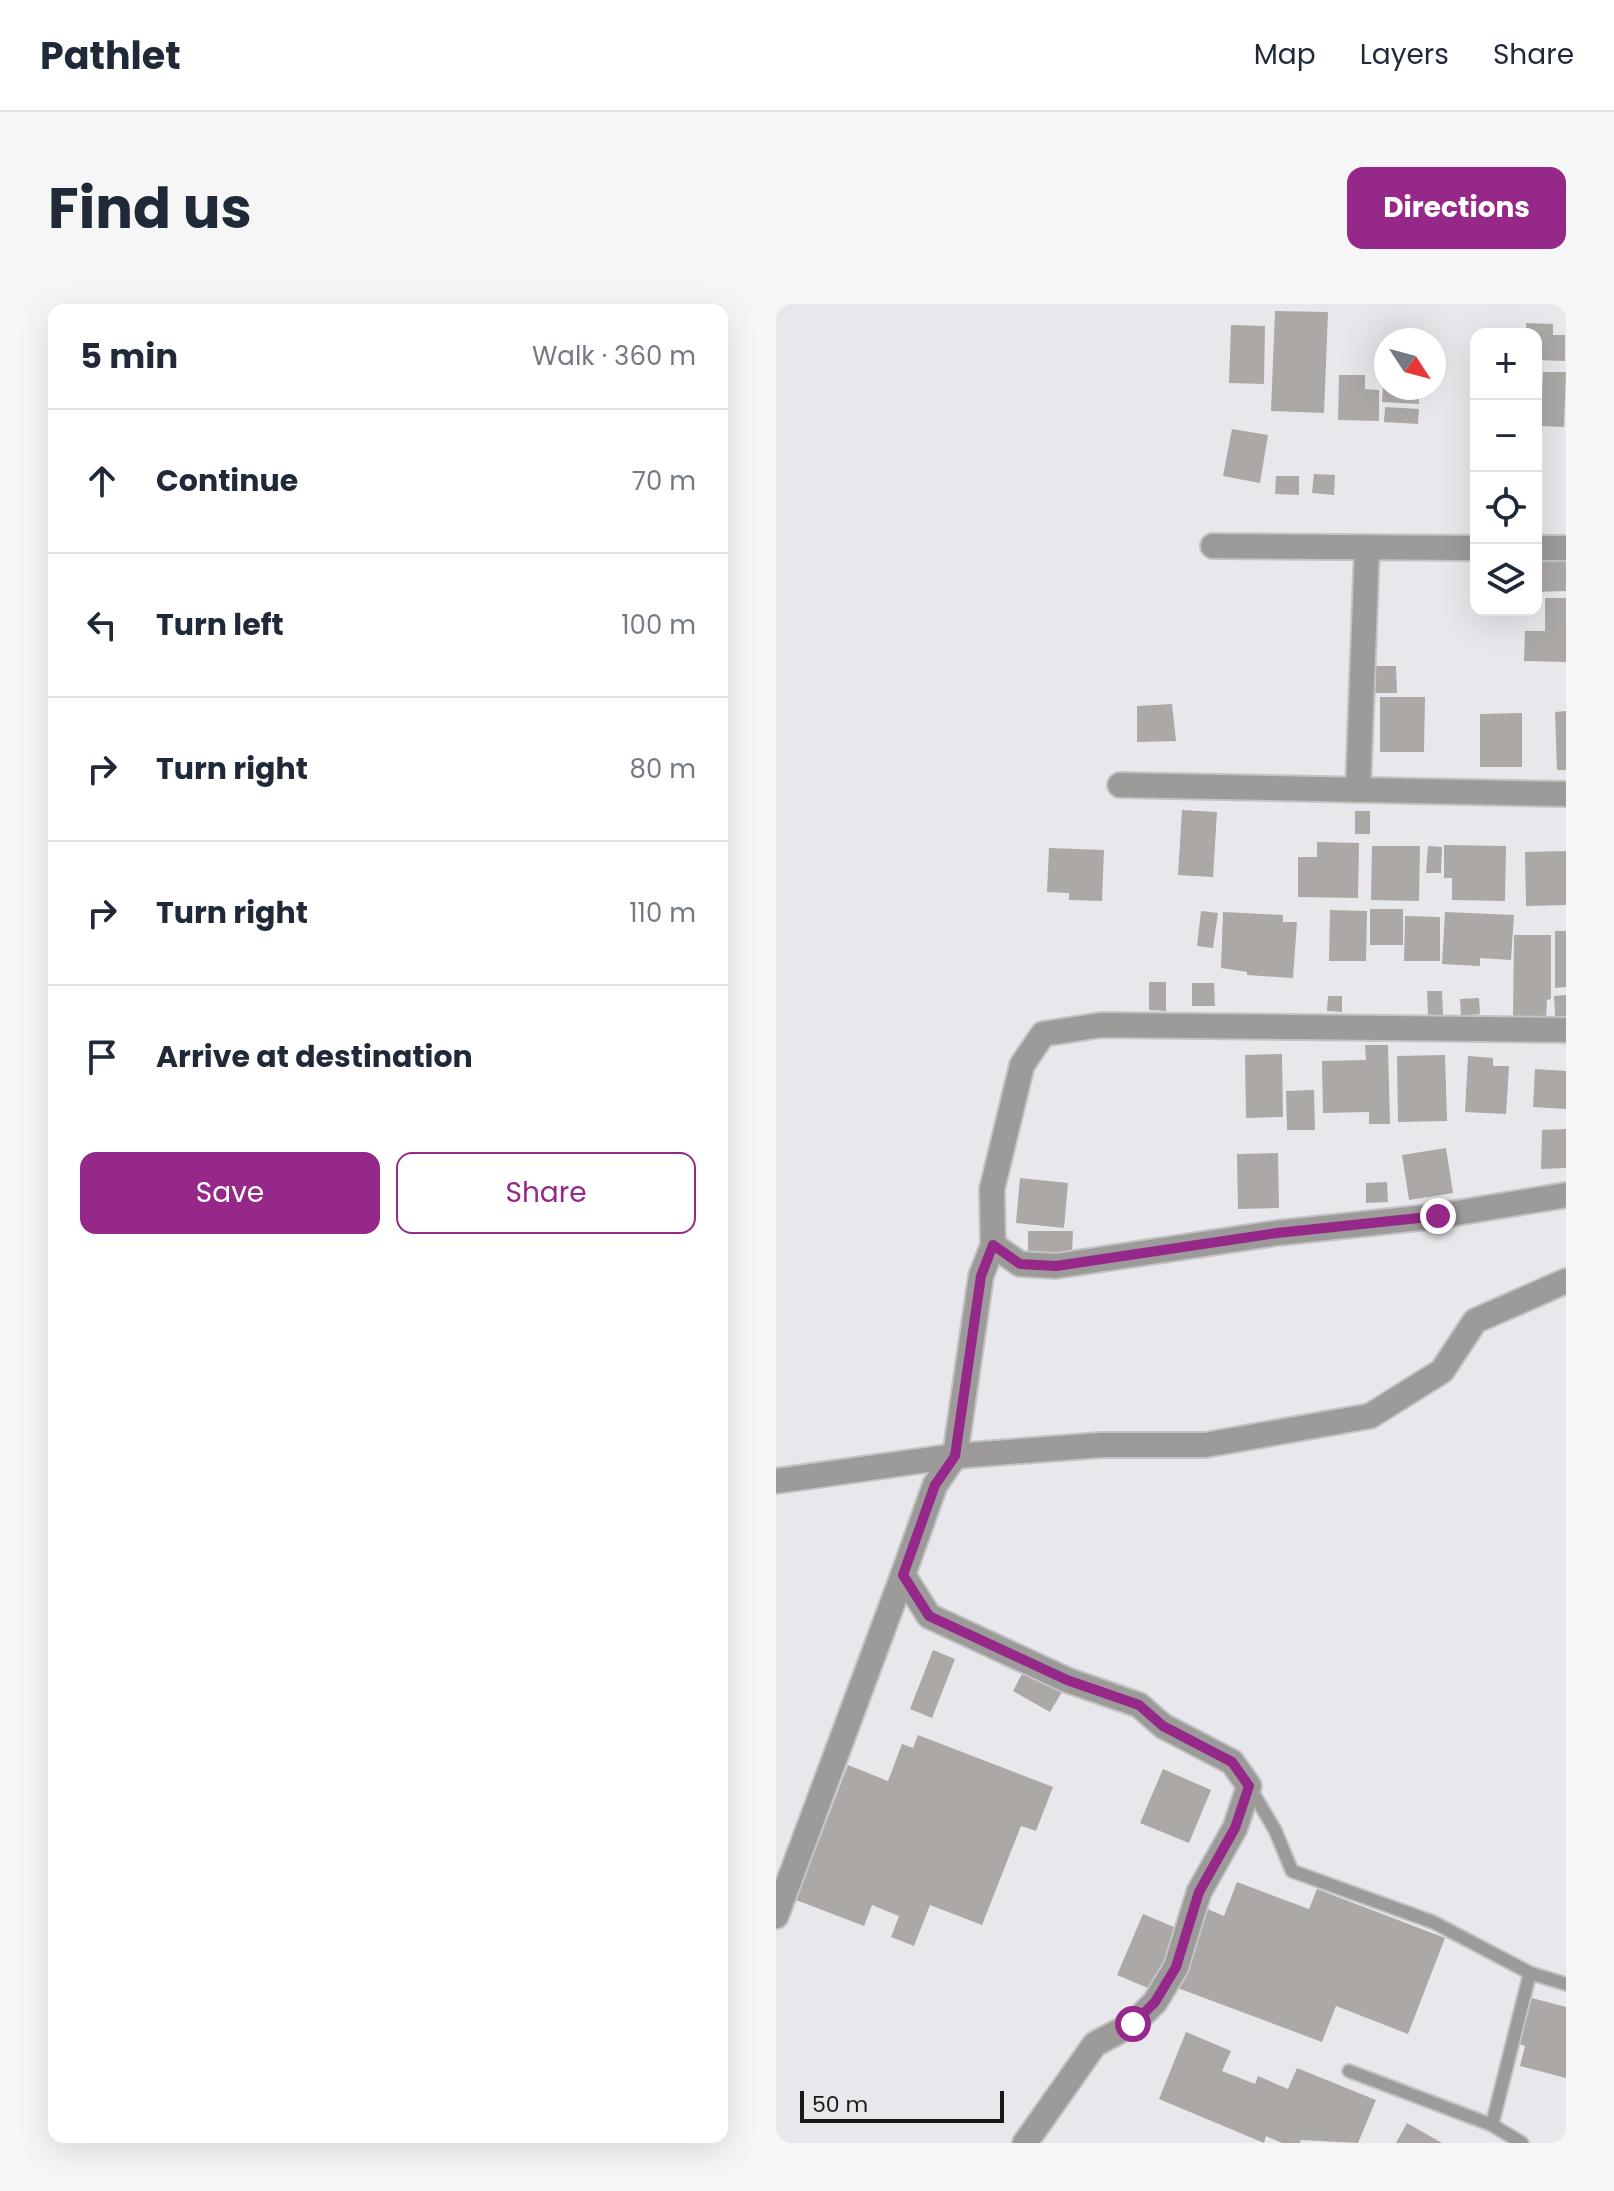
<!DOCTYPE html>
<meta charset="utf-8">
<style>
:root{--surface:#fff;--page:#f6f6f7;--text:#1f2937;--muted:#747a83;--line:#e0e1e3;--accent:#952889}
body{margin:0;font-family:Poppins,sans-serif;background:var(--page);color:var(--text)}
.controls{position:absolute;right:24px;top:24px;display:grid;overflow:hidden;border-radius:16px;box-shadow:0 8px 32px #0002}
.controls button{width:72px;height:72px;display:grid;place-items:center;padding:0;border:0;border-bottom:2px solid var(--line);background:var(--surface);color:var(--text);font:40px sans-serif}
.compass{position:absolute;left:598px;top:24px;width:72px;height:72px;border-radius:50%;background:var(--surface);box-shadow:0 8px 32px #0002;rotate:126deg}
.scale{position:absolute;left:24px;bottom:20px;width:204px;box-sizing:border-box;padding-left:8px;border:4px solid #19191a;border-top:0;font-size:22px;line-height:28px;white-space:nowrap;color:#19191a;-webkit-text-stroke:6px #e8e8ec;paint-order:stroke}
.stop{position:absolute;width:24px;height:24px;margin:-18px;border:6px solid #952889;border-radius:50%;background:#fff}
.stop.end{background:#952889;border-color:#fff;box-shadow:0 2px 8px #0008}
.list{margin:0;padding:0;list-style:none}
h2{display:flex;justify-content:space-between;align-items:center;height:104px;margin:0;padding:0 32px;font-size:34px}
h2 small{font-size:26px;font-weight:400;color:var(--muted)}
.list li{display:grid;grid-template-columns:52px 1fr auto;gap:24px;align-items:center;box-sizing:border-box;height:144px;padding:0 32px;border-top:2px solid var(--line)}
.list b{display:block;font-size:30px;white-space:nowrap}
.list em{font-size:26px;font-style:normal;color:var(--muted)}
.actions{display:flex;gap:16px;padding:24px 32px}
.actions a{flex:1;padding:18px 0;border:2px solid var(--accent);border-radius:16px;text-align:center;font-size:28px;color:var(--accent)}
.actions .main{background:var(--accent);color:#fff}
.icon{flex:none;width:44px;height:44px;fill:none;stroke:currentColor;stroke-width:2;stroke-linecap:round;stroke-linejoin:round}
.map{position:relative;flex:none;width:790px;height:1839px;overflow:hidden;border-radius:16px}
header{display:flex;align-items:center;gap:48px;box-sizing:border-box;height:112px;padding:0 40px;background:var(--surface);border-bottom:2px solid var(--line)}
header strong{font-size:38px}
nav{display:flex;gap:44px;margin-inline-start:auto;font-size:28px}
.intro{display:flex;align-items:center;justify-content:space-between;box-sizing:border-box;height:192px;padding:0 48px}
h1{margin:0;font-size:56px}
.button{padding:20px 36px;border-radius:16px;background:var(--accent);color:#fff;font-size:28px;font-weight:700}
main{display:flex;gap:48px;padding:0 48px}
aside{flex:1;background:var(--surface);border-radius:16px;box-shadow:0 8px 32px #0002}
.map>svg:first-child{display:block}
.building{fill:#aba8a6}
.lines{fill:none;stroke-linecap:round;stroke-linejoin:round}
.lane-casing{stroke:#c3c3c6;stroke-width:16}
.street-casing{stroke:#c3c3c6;stroke-width:28}
.lane{stroke:#9c9b9a;stroke-width:12}
.street{stroke:#9c9b9a;stroke-width:24}
.route{stroke:#952889;stroke-width:10}
</style>
<header>
<strong>Pathlet</strong>
<nav><a>Map</a><a>Layers</a><a>Share</a></nav>
</header>
<div class="intro"><h1>Find us</h1><a class="button">Directions</a></div>
<main>
<aside>
<h2>5 min<small>Walk · 360 m</small></h2>
<ul class="list">
<li><svg class="icon" aria-label="ahead" viewBox="0 0 24 24"><path d="M12 20V5M6 11l6-6 6 6"/></svg><div><b>Continue</b></div><em>70 m</em></li>
<li><svg class="icon" aria-label="left" viewBox="0 0 24 24"><path d="M17 20v-9H6M10 6l-5 5 5 5"/></svg><div><b>Turn left</b></div><em>100 m</em></li>
<li><svg class="icon" aria-label="right" viewBox="0 0 24 24"><path d="M7 20v-9h11M14 6l5 5-5 5"/></svg><div><b>Turn right</b></div><em>80 m</em></li>
<li><svg class="icon" aria-label="right" viewBox="0 0 24 24"><path d="M7 20v-9h11M14 6l5 5-5 5"/></svg><div><b>Turn right</b></div><em>110 m</em></li>
<li><svg class="icon" aria-label="arrive" viewBox="0 0 24 24"><path d="M6 21V4h12l-3 4 3 4H6"/></svg><div><b>Arrive at destination</b></div></li>
</ul>
<div class="actions"><a class="main">Save</a><a>Share</a></div>
</aside>
<div class="map">
<svg width="790" height="1839" viewBox="0 0 790 1839">
<rect width="100%" height="100%" fill="#e8e8ec"/>
<g class="building">
<polygon points="499,7 552,8 548,109 495,107"/>
<polygon points="750,19 777,20 777,31 789,31 789,57 760,56 760,30 750,30"/>
<polygon points="455,21 489,22 488,80 453,79"/>
<polygon points="608,68 610,84 643,84 643,100 606,98"/>
<polygon points="767,68 790,68 788,123 764,122"/>
<polygon points="563,71 589,71 589,85 603,86 603,117 562,116"/>
<polygon points="609,103 643,105 642,120 608,118"/>
<polygon points="456,125 492,131 484,179 447,172"/>
<polygon points="538,170 559,171 558,191 536,189"/>
<polygon points="500,172 523,172 523,191 499,190"/>
<polygon points="790,255 790,287 760,288 760,256"/>
<polygon points="769,294 790,294 790,358 748,357 749,327 769,327"/>
<polygon points="599,362 620,362 621,389 599,389"/>
<polygon points="604,393 649,393 648,448 604,448"/>
<polygon points="396,400 400,437 361,438 361,402"/>
<polygon points="790,407 790,466 781,466 779,408"/>
<polygon points="746,409 746,463 704,463 704,410"/>
<polygon points="406,506 441,508 437,573 402,571"/>
<rect x="579" y="507" width="15" height="23"/>
<polygon points="541,538 583,539 582,594 522,593 522,553 541,553"/>
<polygon points="668,541 730,542 729,597 676,596 676,574 668,574"/>
<polygon points="596,542 644,542 643,597 595,596"/>
<polygon points="652,542 666,543 665,569 650,569"/>
<polygon points="273,544 328,546 326,597 293,596 293,589 271,588"/>
<polygon points="790,547 790,601 750,602 749,548"/>
<rect x="594" y="605" width="33" height="36"/>
<polygon points="554,606 591,607 590,657 553,657"/>
<polygon points="425,607 442,609 437,644 421,642"/>
<polygon points="447,608 507,611 507,618 521,618 517,674 471,671 471,668 445,664"/>
<polygon points="669,608 738,611 735,656 704,654 704,662 666,660"/>
<polygon points="629,612 664,613 664,657 628,657"/>
<polygon points="779,627 790,627 790,683 779,684"/>
<polygon points="738,631 775,631 775,695 771,696 770,715 737,715"/>
<polygon points="373,678 390,678 390,707 373,706"/>
<polygon points="416,679 438,679 439,702 416,702"/>
<polygon points="651,687 666,687 667,711 652,712"/>
<polygon points="790,691 790,723 780,723 778,692"/>
<polygon points="552,692 566,692 566,708 551,707"/>
<polygon points="703,694 704,710 685,712 684,695"/>
<polygon points="589,741 612,741 614,820 593,820 593,808 547,809 546,757 590,756"/>
<polygon points="506,750 507,813 470,814 469,751"/>
<polygon points="669,751 671,817 622,818 621,752"/>
<polygon points="692,752 717,754 717,762 733,762 730,810 689,808"/>
<polygon points="759,765 790,767 790,805 757,803"/>
<polygon points="538,786 539,826 511,826 510,787"/>
<polygon points="790,825 790,864 765,865 766,826"/>
<polygon points="670,844 677,889 633,896 626,851"/>
<polygon points="502,849 503,904 462,905 461,850"/>
<polygon points="244,874 292,879 288,924 240,919"/>
<polygon points="611,878 612,898 590,899 590,879"/>
<polygon points="252,927 297,927 296,949 252,949"/>
<polygon points="157,1346 179,1355 156,1414 134,1405"/>
<polygon points="248,1366 286,1388 274,1408 237,1387"/>
<polygon points="142,1431 277,1483 260,1527 245,1522 206,1621 154,1601 138,1642 115,1633 123,1612 96,1601 88,1622 20,1596 72,1461 112,1477 126,1440 137,1444"/>
<polygon points="387,1465 435,1486 413,1539 364,1519"/>
<polygon points="461,1578 533,1605 541,1585 669,1634 632,1730 560,1702 546,1738 399,1683 429,1604 448,1612"/>
<polygon points="367,1610 405,1626 379,1687 341,1671"/>
<polygon points="756,1694 790,1703 790,1774 744,1762 749,1742 743,1740"/>
<polygon points="410,1728 455,1747 446,1767 479,1780 482,1772 512,1785 521,1764 600,1796 582,1839 525,1836 524,1839 506,1839 490,1832 488,1839 383,1795"/>
<polygon points="631,1819 666,1839 620,1839"/>
</g>
<g class="lines">
<g class="lane-casing">
<g id="lane">
<polyline points="473,1482 499,1526 516,1567 657,1618 754,1669 790,1680"/>
<polyline points="573,1767 716,1821 746,1839"/>
<polyline points="716,1821 754,1669"/>
</g>
</g>
<g class="street-casing">
<g id="street">
<polyline points="437,242 700,244"/>
<polyline points="760,244 790,244"/>
<polyline points="344,481 790,490"/>
<polyline points="582,486 591,243"/>
<polyline points="790,726 325,721 267,730 246,761 216,885 217,941 244,960 280,962 501,929 662,912 790,891"/>
<polyline points="217,941 205,972 179,1152 159,1181 127,1271 153,1312 291,1376 363,1401 387,1422 456,1458 473,1482 459,1524 423,1588 400,1663 379,1698 357,1720 319,1740 249,1839"/>
<polyline points="0,1177 179,1152 325,1141 429,1141 594,1112 666,1067 699,1017 790,977"/>
<polyline points="0,1612 127,1271"/>
</g>
</g>
<use href="#lane" class="lane"/>
<use href="#street" class="street"/>
</g>
<g class="lines">
<polyline class="route" points="357,1720 379,1698 400,1663 423,1588 459,1524 473,1482 456,1458 387,1422 363,1401 291,1376 153,1312 127,1271 159,1181 179,1152 205,972 217,941 244,960 280,962 501,929 662,912"/>
</g>
</svg>
<div class="controls">
<button>+</button>
<button>−</button>
<button><svg class="icon" aria-label="locate" viewBox="0 0 24 24"><circle cx="12" cy="12" r="6"/><path d="M12 2v4M12 18v4M2 12h4M18 12h4"/></svg></button>
<button><svg class="icon" aria-label="layers" viewBox="0 0 24 24"><path d="M12 4l9 5-9 5-9-5zM3 14l9 5 9-5"/></svg></button>
</div>
<svg class="compass" viewBox="-18 -18 36 36"><path d="M0-13l5 13h-10z" fill="#e53935"/><path d="M0 13l5-13h-10z" fill="#747a83"/></svg>
<div class="scale">50 m</div>
<div class="stop" style="left:357px;top:1720px"></div>
<div class="stop end" style="left:662px;top:912px"></div>
</div>
</main>
